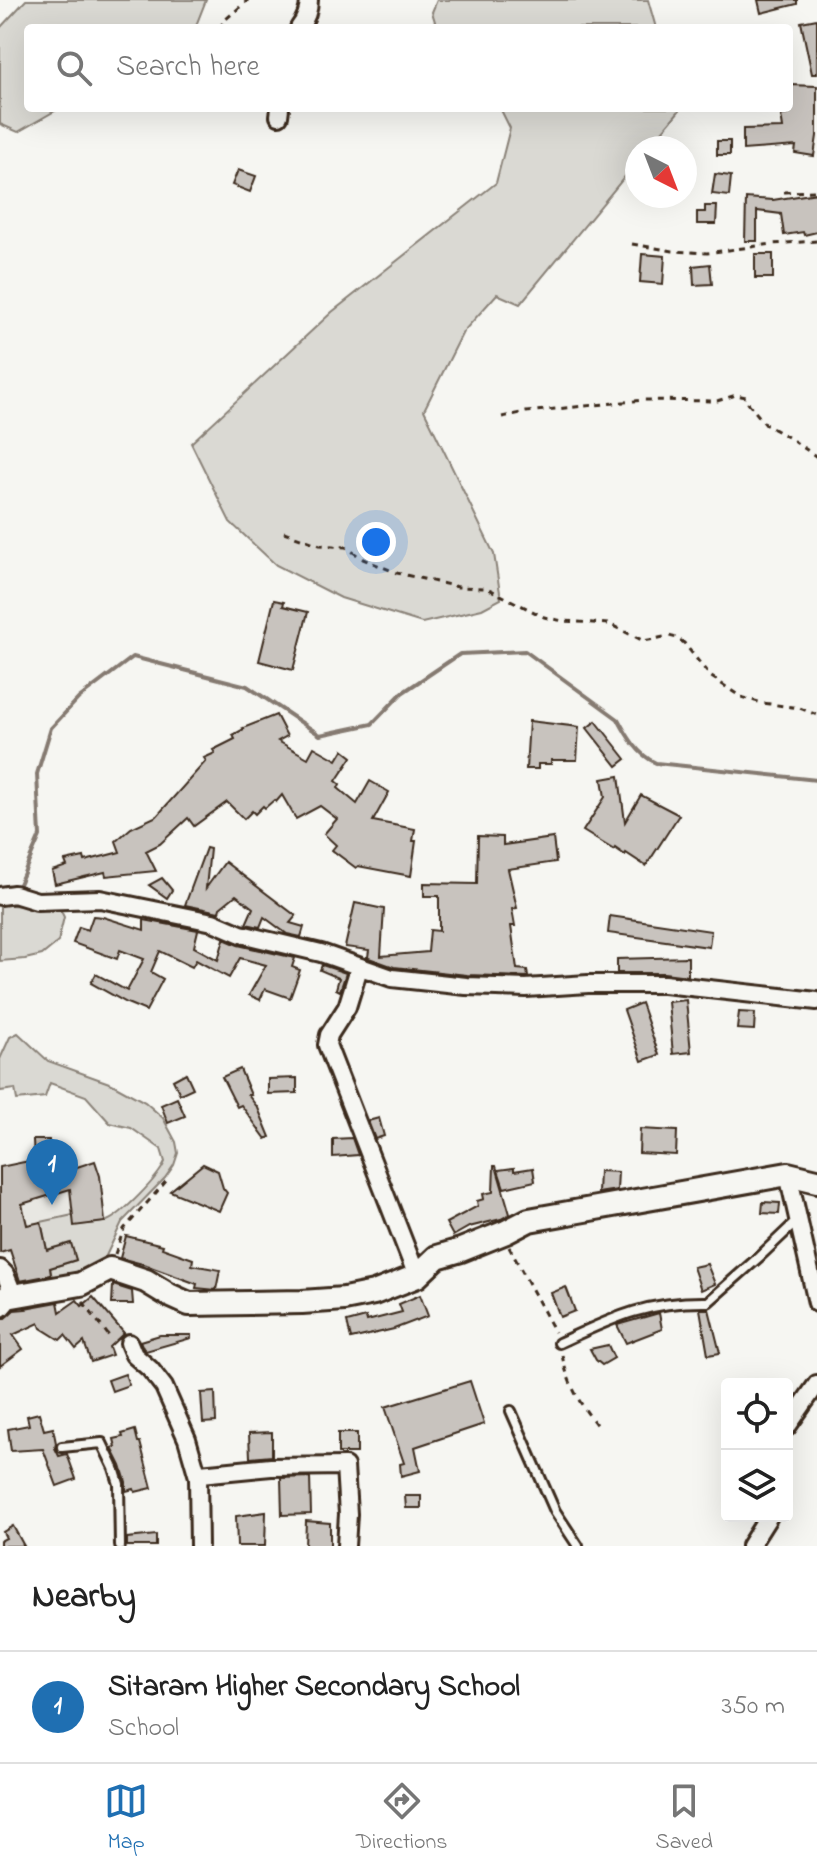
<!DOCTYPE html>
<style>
:root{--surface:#fff;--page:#f6f6f6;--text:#222;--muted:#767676;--line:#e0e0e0;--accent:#1f6fb2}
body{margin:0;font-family:"Indie Flower",sans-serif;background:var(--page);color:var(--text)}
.controls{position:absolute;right:24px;bottom:24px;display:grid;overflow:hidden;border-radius:8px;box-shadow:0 8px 32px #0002}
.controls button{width:72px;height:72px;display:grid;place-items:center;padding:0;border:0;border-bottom:2px solid var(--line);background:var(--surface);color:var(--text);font:40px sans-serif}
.compass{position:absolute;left:625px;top:136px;width:72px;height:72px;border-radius:50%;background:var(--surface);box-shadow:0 8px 32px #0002;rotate:138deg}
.you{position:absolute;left:376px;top:542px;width:28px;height:28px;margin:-20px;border:6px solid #fff;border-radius:50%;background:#1a73e8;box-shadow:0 0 0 12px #1a73e833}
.badge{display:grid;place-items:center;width:52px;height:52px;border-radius:50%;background:var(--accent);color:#fff;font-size:26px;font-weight:700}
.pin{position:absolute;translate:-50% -66px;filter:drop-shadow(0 2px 4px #0008)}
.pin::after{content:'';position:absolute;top:42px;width:28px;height:24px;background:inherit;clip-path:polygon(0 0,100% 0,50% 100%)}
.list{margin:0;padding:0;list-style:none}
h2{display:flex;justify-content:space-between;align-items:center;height:104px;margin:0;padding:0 32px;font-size:34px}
h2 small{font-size:26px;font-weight:400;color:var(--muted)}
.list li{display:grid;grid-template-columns:52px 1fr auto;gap:24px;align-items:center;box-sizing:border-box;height:112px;padding:0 32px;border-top:2px solid var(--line)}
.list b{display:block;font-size:30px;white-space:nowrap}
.list p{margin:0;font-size:26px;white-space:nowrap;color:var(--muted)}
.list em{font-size:26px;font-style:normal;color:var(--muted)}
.icon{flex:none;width:44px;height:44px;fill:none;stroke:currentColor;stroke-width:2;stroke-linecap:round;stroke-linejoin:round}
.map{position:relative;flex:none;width:817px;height:1546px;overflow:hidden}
.search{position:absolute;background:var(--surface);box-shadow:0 8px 32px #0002;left:24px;right:24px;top:24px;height:88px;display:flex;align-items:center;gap:20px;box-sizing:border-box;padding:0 28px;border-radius:8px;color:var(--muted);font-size:30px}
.sheet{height:216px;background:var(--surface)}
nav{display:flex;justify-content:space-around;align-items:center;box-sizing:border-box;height:112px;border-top:2px solid var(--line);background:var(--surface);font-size:22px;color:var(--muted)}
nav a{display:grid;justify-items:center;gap:4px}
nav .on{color:var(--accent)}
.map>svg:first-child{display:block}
.built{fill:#e8e7e2}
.green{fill:#dad9d3;stroke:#8a8278;stroke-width:2}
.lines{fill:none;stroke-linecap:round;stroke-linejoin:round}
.stream{stroke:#857a71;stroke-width:4}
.building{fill:#c8c3be;stroke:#3b2a1e;stroke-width:2}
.lane-casing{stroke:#3b2a1e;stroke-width:14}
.street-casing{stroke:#3b2a1e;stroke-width:22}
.secondary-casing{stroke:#3b2a1e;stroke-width:28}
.path{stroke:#3b2a1e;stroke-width:3;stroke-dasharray:6 6;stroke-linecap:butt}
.lane{stroke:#f6f6f2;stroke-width:8}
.street{stroke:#f6f6f2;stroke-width:16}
.secondary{stroke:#f6f6f2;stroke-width:22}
</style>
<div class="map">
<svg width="817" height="1546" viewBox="0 0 817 1546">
<rect width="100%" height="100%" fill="#f6f6f2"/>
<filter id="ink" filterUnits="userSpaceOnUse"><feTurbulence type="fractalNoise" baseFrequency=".0125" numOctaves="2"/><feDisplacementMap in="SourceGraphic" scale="16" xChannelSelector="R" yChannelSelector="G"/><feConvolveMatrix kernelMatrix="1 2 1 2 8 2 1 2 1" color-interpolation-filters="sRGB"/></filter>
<g filter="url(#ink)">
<polygon class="built" points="95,1161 100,1179 105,1222 42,1222 46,1247 0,1256 0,1195 17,1186"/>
<g class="green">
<polygon points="26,0 206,0 195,28 28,28 28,108 60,108 18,132 0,124 0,28"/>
<polygon points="437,0 648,0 656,28 437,28 432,12"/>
<polygon points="500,108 678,108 679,111 648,148 637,148 637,162 520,304 497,294 463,332 424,410 494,554 501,599 482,609 422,623 341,598 276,565 230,522 191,443 332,312 496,183 510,128"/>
<polygon points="0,903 9,905 59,907 64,917 58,942 42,955 25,959 0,961"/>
<path d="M 18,1033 L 48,1061 L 112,1084 L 145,1102 L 163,1118 L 176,1142 L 178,1153 L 174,1165 L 165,1178 L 122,1222 L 104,1260 L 82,1275 L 53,1281 L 50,1268 L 76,1260 L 70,1243 L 47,1250 L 41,1222 L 73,1215 L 75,1225 C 85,1224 97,1224 107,1221 C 122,1215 159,1177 165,1162 L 161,1149 L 131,1128 L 110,1123 L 86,1096 L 50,1083 L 45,1097 L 17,1100 L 15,1089 L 0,1091 L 0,1059 L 10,1037 Z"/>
</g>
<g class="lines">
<path class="stream" d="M 16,891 L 40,836 L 37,774 L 51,728 L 79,698 L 133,657 L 247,686 L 320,735 L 372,724 L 402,693 L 460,654 L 525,651 L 618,719 C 627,736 638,755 656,763 L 817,780"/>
</g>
<g class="building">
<polygon points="758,0 797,0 797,4 761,13"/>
<polygon points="817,19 817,74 812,74 801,22"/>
<polygon points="789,85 817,86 817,136 814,156 795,153 796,146 743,150 743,129 783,128 781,115 789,114"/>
<rect x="717" y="141" width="13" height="14"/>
<polygon points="238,170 256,176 250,192 232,185"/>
<polygon points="715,174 731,176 729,196 712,194"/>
<polygon points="817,193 817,232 804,235 803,232 784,235 781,214 757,211 757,241 745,241 746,198 773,200"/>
<polygon points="705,206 717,206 716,224 697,224 697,212 705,212"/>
<polygon points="642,254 665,256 663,284 640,282"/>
<rect x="755" y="254" width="18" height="24"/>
<polygon points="710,264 712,284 694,285 693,266"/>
<polygon points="274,600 284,602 283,606 308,612 293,670 259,661"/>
<polygon points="276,715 287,736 278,741 308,758 314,747 337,760 343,750 352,757 336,781 340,784 338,788 357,804 370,781 389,792 373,821 415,829 413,841 416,841 411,876 358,866 356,868 332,850 336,845 324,834 337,819 320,806 296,819 282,795 276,802 274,800 265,808 263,806 255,814 252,811 244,819 227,802 194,826 188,818 160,844 146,851 156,871 106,876 105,872 55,884 52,871 67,866 65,861 84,857 85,861 120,852 116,841 131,828 157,816 206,761 204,758 215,753 213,750 235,739 233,735 244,729 243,728"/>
<polygon points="529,721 579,727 577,760 551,760 551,764 538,764 538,769 526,769"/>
<polygon points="596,721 626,759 617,766 587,728"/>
<polygon points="619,776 625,822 641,795 679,815 646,866 626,853 625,855 615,848 614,850 583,831 605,797 602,779"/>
<polygon points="478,836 503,837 503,845 553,838 556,862 508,869 517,908 512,909 515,926 511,926 517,969 527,970 528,977 467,975 394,967 366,957 368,957 369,950 345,947 355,903 384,909 381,956 428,952 430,930 439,931 439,896 424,896 424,883 477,884"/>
<polygon points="206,848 210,849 206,888 225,862 296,916 290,923 304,927 301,937 287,934 264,917 260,927 246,924 253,908 236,895 220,908 219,912 185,905"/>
<polygon points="162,878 172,890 167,898 149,885"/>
<polygon points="93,916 103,917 144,930 144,920 198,930 194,947 218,960 224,939 238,945 295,958 292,967 300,970 290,998 265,989 260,1000 249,995 266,965 240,958 229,978 196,960 192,967 160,951 151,972 163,979 146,1011 127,1003 91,983 96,974 127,991 144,959 120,950 117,959 73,943 79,927 88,930"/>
<polygon points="610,916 711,931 709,947 608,933"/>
<polygon points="688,957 688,976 664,973 617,973 617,959"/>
<polygon points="322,965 346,973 340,991 336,989 339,978 320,970"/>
<polygon points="686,1000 691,1052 673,1054 668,1002"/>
<polygon points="641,1003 659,1055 642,1061 624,1010"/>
<polygon points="739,1012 755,1013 754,1030 737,1029"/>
<polygon points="240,1069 251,1095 248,1095 258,1108 270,1137 266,1139 241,1105 237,1107 222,1077"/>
<polygon points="186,1073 193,1088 180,1094 173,1080"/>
<polygon points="297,1078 297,1093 268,1094 268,1079"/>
<polygon points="177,1098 185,1116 168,1123 161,1105"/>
<polygon points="379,1118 384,1136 375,1139 368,1121"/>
<polygon points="640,1129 677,1131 676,1155 639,1153"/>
<polygon points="352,1138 358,1155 333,1157 333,1139"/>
<polygon points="33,1140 49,1140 50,1162 67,1157 71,1169 95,1161 100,1176 105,1222 74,1226 70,1189 22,1204 27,1225 41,1222 47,1250 71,1243 76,1260 50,1268 51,1275 20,1281 10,1250 0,1253 0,1167 34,1160"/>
<polygon points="203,1164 218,1171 223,1188 227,1193 219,1211 170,1191"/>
<polygon points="494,1166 496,1166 510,1214 501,1219 469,1227 453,1236 446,1223 478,1206 477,1201 484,1199 483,1194 493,1192"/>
<polygon points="514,1168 514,1171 533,1168 535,1181 504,1188 498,1170"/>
<polygon points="599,1171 618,1172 617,1190 598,1193"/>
<polygon points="763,1202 780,1203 779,1214 762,1213"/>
<polygon points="126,1236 163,1245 162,1248 193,1259 192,1265 220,1270 216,1290 196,1288 197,1284 148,1266 150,1266 120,1258"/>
<polygon points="707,1264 715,1284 701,1290 693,1267"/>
<polygon points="113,1285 132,1291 133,1304 112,1304"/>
<polygon points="566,1287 575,1311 560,1317 551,1293"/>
<polygon points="420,1295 428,1316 394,1329 351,1339 347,1322 366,1317 367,1321 402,1312 399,1304"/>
<polygon points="93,1297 124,1333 109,1347 112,1355 91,1362 84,1342 76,1349 65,1335 60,1340 41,1328 39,1323 13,1335 23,1349 0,1366 0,1319 5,1318 14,1310 26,1309 25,1308 58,1302 60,1312 77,1300 82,1306"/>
<polygon points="700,1309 709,1309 720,1353 708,1355"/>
<polygon points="659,1313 662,1329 626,1343 617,1325"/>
<polygon points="160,1335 191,1335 191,1338 146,1351 143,1348 140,1341"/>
<polygon points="608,1345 614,1358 602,1365 596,1360 590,1349"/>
<polygon points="125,1374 129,1385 112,1391 108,1380"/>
<polygon points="470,1381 484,1424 415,1447 420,1471 401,1476 400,1464 404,1463 385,1407"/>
<polygon points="215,1392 216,1422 203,1423 201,1393"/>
<polygon points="39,1413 44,1430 53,1428 56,1443 55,1448 59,1456 67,1454 76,1479 57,1486 43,1449 11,1451 8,1429 29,1425 27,1416"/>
<polygon points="135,1430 138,1442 140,1442 152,1488 135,1492 134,1489 126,1491 126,1482 121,1466 112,1448 116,1447 114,1439 123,1437 122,1434"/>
<polygon points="272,1432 272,1456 250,1458 249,1433"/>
<rect x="338" y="1433" width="19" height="20"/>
<polygon points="310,1477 311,1514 282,1515 281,1478"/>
<polygon points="405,1496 421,1496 421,1508 406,1508"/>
<polygon points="266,1512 265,1546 237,1546 236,1516"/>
<polygon points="306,1521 330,1523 330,1546 305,1546"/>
<polygon points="13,1526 24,1546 0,1546 0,1541 6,1538 3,1532"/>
<polygon points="156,1535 156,1546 127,1546 127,1538"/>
</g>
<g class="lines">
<g class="lane-casing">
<g id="lane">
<path d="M 559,1343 C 613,1318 646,1301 708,1302 L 759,1257 L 798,1220"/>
<polyline points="511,1411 555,1511 578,1546"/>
<polyline points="62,1447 102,1443 114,1468 119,1484 120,1546"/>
</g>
</g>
<g class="street-casing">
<g id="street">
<path d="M 299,28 C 306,19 309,11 309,0"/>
<polyline points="279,116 280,108"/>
<polyline points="0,896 14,894 37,901 100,899 213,922 241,934 321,953 392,978 466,986 526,988 588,984 664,984 817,1001"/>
<polyline points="359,968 347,1007 329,1035 327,1045 417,1276"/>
<polyline points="788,1174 817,1303"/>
<polyline points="0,1269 5,1274 14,1296"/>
<polyline points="129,1343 134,1355 150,1369 164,1387 187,1439 198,1477"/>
<polyline points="787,1427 817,1384"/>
<polyline points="199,1546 198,1477 200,1474 271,1467 345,1466 348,1514 346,1546"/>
<polyline points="750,1546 769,1516"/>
</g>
</g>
<g class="secondary-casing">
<polyline id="secondary" points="0,1305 7,1297 81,1284 110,1269 146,1281 169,1295 189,1304 302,1302 344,1299 374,1293 417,1276 437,1257 461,1250 506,1232 529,1220 788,1174 817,1181"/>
</g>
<g class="path">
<polyline points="219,28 226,19 248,0"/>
<polyline points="784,192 817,191"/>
<polyline points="632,244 673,251 707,253 772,244 817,241"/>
<polyline points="502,417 526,412 644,400 717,401 736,395 746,397 748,403 766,425 788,437 817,457"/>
<polyline points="284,532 320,545 346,547 363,559 397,573 458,587 487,588 544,617 563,621 609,624 644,641 669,636 677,638 684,643 710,676 741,697 762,703 800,708 817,715"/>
<polyline points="509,1247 555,1332"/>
<polyline points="115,1254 124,1229 168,1179"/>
<polyline points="83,1302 112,1340"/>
<path d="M 562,1355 C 568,1384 580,1405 599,1428"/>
</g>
<use href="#lane" class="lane"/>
<use href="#street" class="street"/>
<use href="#secondary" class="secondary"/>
</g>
</g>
</svg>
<div class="controls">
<button><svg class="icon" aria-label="locate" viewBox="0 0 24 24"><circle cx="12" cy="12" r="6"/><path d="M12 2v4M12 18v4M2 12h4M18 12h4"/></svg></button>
<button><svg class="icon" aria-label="layers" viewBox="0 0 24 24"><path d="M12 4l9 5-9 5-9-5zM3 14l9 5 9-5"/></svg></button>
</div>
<svg class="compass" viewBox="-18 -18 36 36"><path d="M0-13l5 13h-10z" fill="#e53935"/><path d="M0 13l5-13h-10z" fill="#767676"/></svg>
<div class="you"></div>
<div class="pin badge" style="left:52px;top:1205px">1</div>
<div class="search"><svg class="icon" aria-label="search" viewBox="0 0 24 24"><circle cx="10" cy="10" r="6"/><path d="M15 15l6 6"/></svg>Search here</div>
</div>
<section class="sheet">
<h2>Nearby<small></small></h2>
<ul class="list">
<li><span class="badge">1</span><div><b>Sitaram Higher Secondary School</b><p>School</p></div><em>350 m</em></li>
</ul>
</section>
<nav>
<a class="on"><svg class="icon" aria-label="map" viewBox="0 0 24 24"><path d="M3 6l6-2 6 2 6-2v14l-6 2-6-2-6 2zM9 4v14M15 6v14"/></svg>Map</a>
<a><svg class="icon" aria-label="directions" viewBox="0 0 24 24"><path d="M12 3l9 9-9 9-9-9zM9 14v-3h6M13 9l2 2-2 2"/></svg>Directions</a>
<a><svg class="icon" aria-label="saved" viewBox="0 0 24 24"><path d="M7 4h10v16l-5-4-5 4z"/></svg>Saved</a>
</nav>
